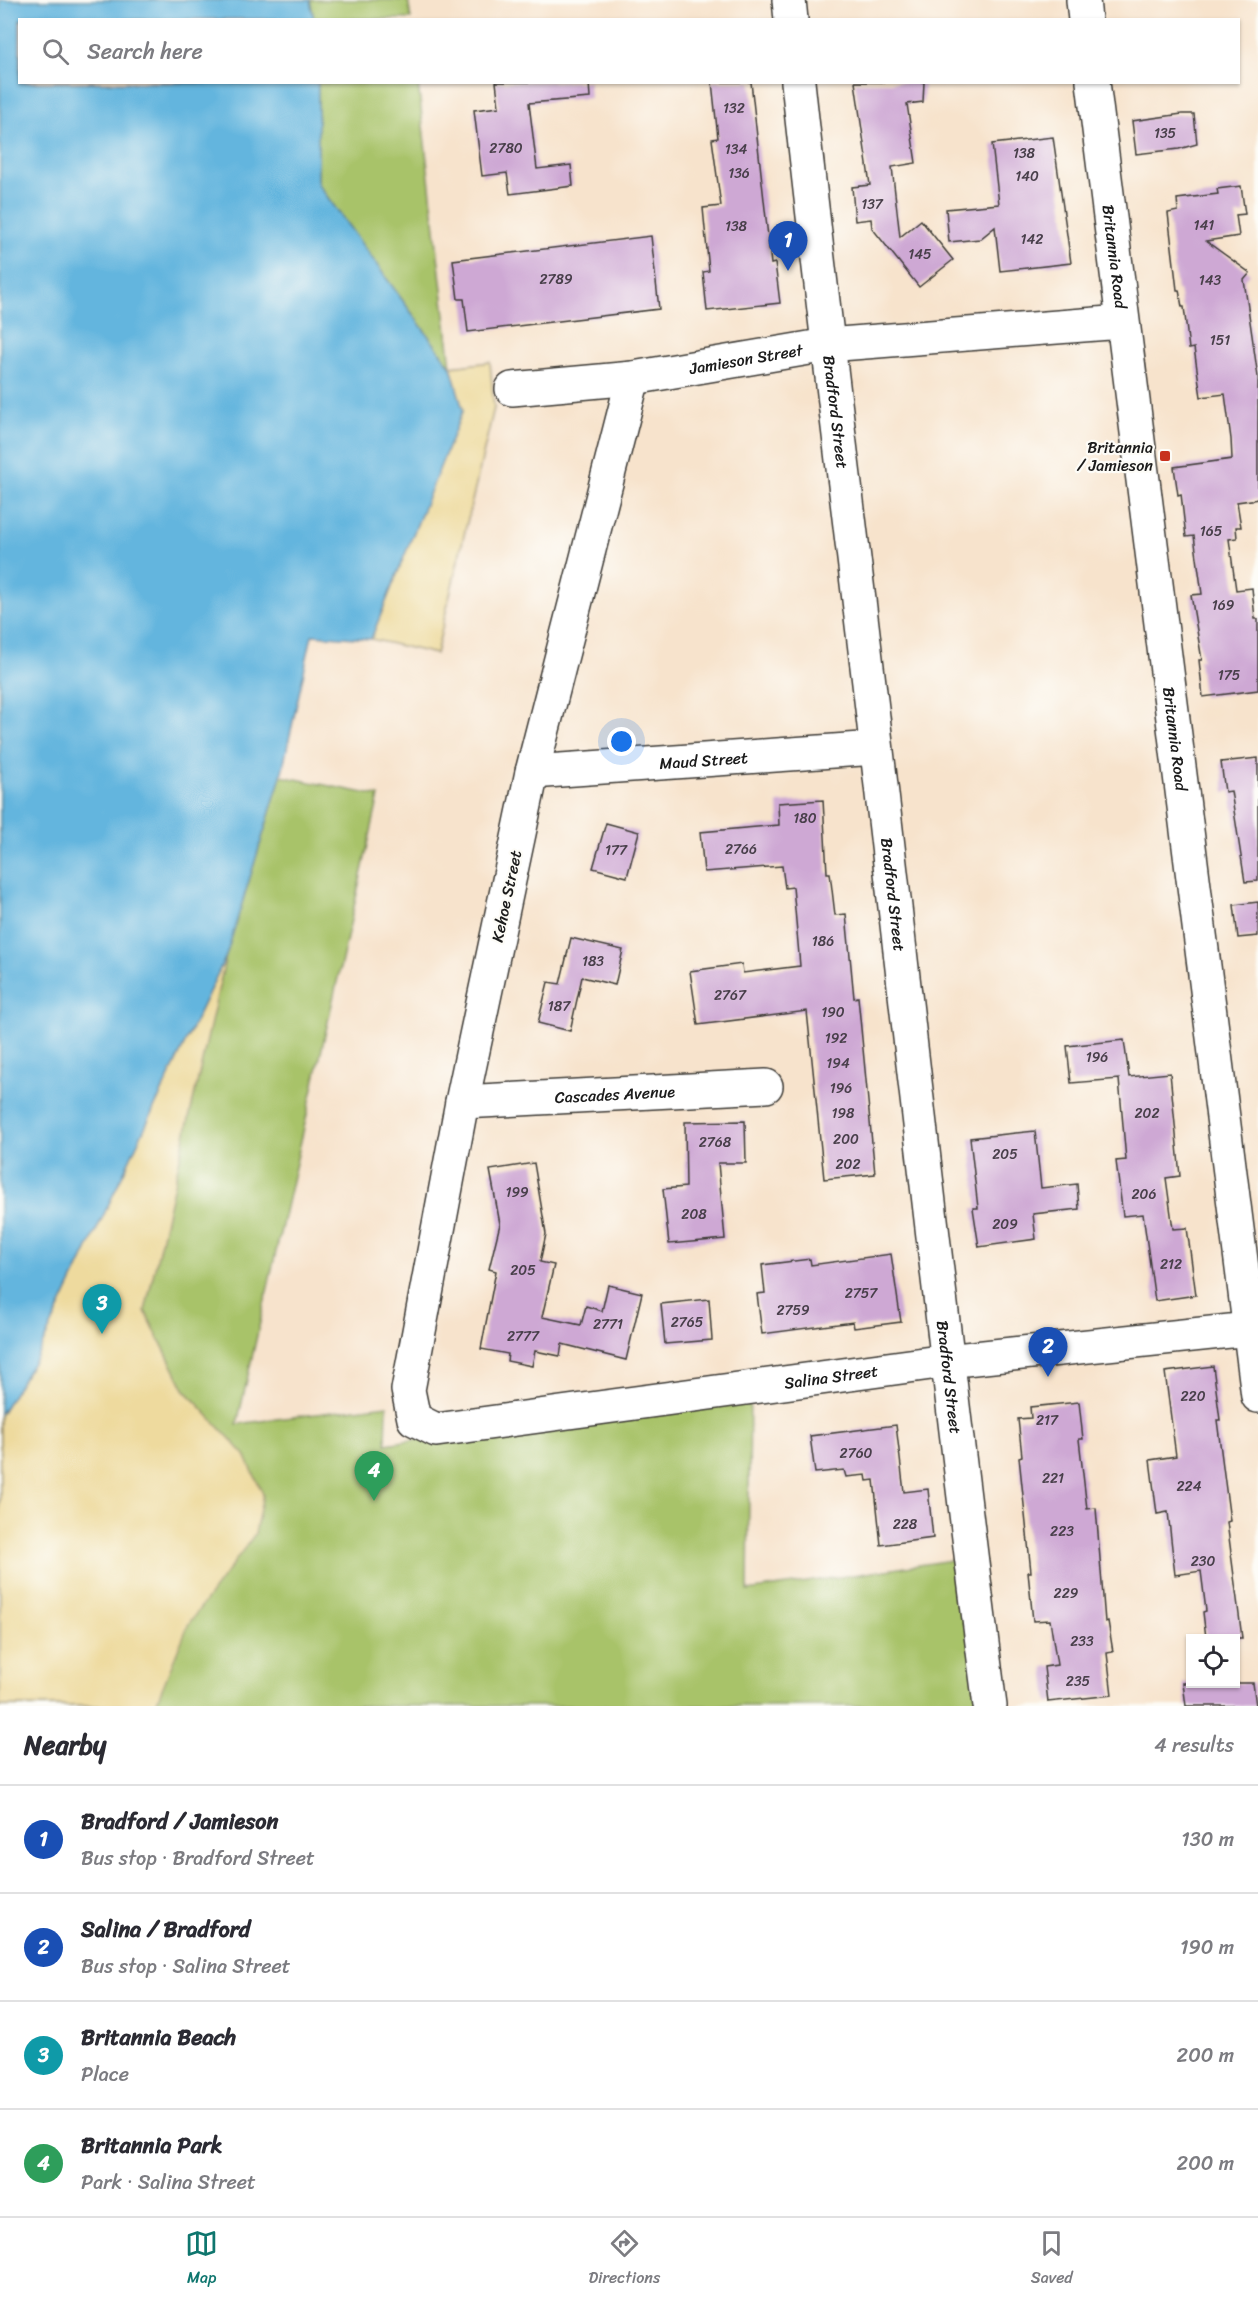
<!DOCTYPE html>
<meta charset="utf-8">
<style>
:root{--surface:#fff;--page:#f2f2f3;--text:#2b2b33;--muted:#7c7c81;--line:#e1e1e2;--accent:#0f766e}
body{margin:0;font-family:Sriracha,sans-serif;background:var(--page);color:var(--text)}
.controls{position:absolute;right:18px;bottom:18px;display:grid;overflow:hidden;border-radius:0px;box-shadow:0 2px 4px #0004}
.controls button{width:54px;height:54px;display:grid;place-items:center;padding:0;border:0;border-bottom:2px solid var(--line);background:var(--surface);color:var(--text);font:30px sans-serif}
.you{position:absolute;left:622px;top:742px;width:21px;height:21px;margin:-15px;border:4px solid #fff;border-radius:50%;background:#1a73e8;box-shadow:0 0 0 9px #1a73e833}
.badge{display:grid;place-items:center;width:39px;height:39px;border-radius:50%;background:var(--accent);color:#fff;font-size:20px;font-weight:700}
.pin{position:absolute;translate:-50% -50px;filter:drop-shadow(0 2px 3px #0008)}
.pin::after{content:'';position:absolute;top:32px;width:21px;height:18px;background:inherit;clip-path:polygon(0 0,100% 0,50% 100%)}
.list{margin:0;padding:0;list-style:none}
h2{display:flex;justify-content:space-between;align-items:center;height:78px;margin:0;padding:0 24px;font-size:26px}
h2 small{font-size:20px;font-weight:400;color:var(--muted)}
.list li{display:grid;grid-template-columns:39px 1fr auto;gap:18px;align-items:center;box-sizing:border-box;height:108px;padding:0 24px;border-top:2px solid var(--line)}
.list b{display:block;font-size:22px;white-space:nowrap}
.list p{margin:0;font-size:20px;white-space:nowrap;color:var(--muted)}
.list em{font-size:20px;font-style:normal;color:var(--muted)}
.icon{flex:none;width:33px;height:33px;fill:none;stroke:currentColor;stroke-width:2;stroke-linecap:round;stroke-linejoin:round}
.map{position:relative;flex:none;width:1258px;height:1706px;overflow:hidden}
.search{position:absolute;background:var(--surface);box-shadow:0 2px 4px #0004;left:18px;right:18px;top:18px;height:66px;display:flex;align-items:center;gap:15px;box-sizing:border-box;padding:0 21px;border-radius:0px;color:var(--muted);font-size:22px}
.sheet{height:510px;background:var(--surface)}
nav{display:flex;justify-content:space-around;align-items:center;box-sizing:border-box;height:84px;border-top:2px solid var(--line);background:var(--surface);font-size:16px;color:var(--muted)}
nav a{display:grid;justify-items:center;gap:3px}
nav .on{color:var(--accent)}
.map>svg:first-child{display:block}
.green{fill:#a8c369;stroke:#627042;stroke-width:1.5}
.sand{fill:#eeda9e;stroke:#857b5d;stroke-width:1.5}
.water{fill:#63b5de;stroke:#40687d;stroke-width:1.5}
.building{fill:#cea8d4}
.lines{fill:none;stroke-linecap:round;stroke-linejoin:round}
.minor-casing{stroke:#3d3a36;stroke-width:36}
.minor{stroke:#fff;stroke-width:33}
.poi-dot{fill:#c8321e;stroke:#fdfcf7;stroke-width:2}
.labels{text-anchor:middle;stroke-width:4.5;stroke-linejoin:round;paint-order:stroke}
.number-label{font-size:14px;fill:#483f4a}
.street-label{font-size:16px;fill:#1c1c1c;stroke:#fdfcf7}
.poi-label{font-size:16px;fill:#1c1c1c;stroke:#fdfcf7;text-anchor:end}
</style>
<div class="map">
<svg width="1258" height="1706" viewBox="0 0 1258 1706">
<rect width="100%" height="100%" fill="#fdfcf7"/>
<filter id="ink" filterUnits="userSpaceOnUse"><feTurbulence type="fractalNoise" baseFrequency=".0167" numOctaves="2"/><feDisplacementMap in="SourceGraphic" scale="12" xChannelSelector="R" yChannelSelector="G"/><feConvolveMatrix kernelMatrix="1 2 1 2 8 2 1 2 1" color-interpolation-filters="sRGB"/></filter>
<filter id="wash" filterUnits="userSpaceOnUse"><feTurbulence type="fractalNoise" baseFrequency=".008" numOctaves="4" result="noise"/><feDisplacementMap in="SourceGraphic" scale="24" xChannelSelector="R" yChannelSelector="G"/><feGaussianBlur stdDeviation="1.35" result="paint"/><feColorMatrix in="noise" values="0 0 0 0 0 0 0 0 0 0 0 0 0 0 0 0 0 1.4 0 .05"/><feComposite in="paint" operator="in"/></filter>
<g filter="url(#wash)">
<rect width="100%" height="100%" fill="#f7e3cc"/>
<g class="green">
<polygon points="310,0 408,0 411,19 314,19"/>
<polygon points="318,83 418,83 451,367 318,184"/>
<polygon points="281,776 379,796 237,1424 387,1405 386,1444 750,1388 748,1591 971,1557 990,1706 0,1706 0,1415 206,1413 184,1389 145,1311 226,956"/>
</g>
<g class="sand">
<polygon points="490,362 494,408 436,654 371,639 463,410 451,367"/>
<polygon points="226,956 145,1311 184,1389 245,1455 263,1494 255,1534 189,1623 155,1706 0,1706 0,1415 36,1358"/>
</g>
<polygon class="water" points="0,0 310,0 314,19 20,20 20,82 318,83 318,184 451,367 463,410 371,639 312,635 281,776 226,956 36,1358 0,1415"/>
<g id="blocks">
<g class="building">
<polygon points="496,82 589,82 590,98 529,103 537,169 571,165 573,186 510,194 507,173 482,176 474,110 499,107"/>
<polygon points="712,82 751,82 771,264 775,263 780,303 707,311 703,272 709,271 703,208 721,206 712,139 718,138"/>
<polygon points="855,82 924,82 923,102 907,104 916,163 892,167 900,237 921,220 953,260 919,287 872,228 871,219 855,221 852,187 870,185"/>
<polygon points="1182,114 1194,114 1197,144 1179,149 1136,154 1132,121"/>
<polygon points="1053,137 1071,263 1000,271 995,227 980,239 949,242 946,209 999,204 992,144"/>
<polygon points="1241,186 1245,214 1236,215 1239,236 1206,241 1250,273 1244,280 1258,377 1258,499 1237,502 1241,527 1236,527 1237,538 1229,539 1236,590 1252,588 1255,619 1258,619 1258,690 1203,697 1199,660 1202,660 1191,595 1202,594 1194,536 1186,537 1181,494 1178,495 1174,467 1232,459 1231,439 1225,394 1201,397 1194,348 1189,349 1184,307 1182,307 1179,290 1177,290 1168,213 1178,211 1177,199 1218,194 1217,189"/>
<polygon points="651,236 659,309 468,332 464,299 458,299 453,260"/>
<polygon points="1258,758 1258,881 1245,882 1231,791 1225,792 1221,762"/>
<polygon points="823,800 827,873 830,873 835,915 846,914 854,998 858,997 875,1174 824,1179 807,1011 698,1025 690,971 742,964 743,973 800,966 793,887 785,888 782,866 704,872 700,832 779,825 778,803"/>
<polygon points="606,823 639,832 627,877 593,868"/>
<polygon points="1258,902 1258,936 1238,938 1234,905"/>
<polygon points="571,938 623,950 615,985 582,977 570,1031 538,1023 548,982 560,984"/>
<polygon points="1124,1040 1129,1077 1170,1073 1180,1176 1166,1178 1173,1229 1187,1228 1196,1295 1155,1301 1143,1214 1123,1216 1116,1161 1126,1160 1119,1079 1071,1083 1067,1046"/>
<polygon points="745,1121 746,1163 718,1163 725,1239 669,1244 663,1189 686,1187 685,1122"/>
<polygon points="1035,1131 1041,1188 1077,1184 1079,1209 1033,1214 1036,1239 979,1247 973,1208 978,1208 970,1138"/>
<polygon points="534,1163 546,1234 540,1262 554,1265 542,1317 581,1325 586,1306 602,1311 608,1285 642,1293 626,1360 562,1344 560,1356 535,1351 532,1366 507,1361 508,1354 481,1349 496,1271 489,1269 500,1224 490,1170"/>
<polygon points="891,1254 901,1322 854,1328 853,1322 762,1334 757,1294 765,1293 762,1265 810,1259 811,1265"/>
<polygon points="709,1299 712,1340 665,1344 661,1304"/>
<polygon points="1213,1366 1220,1420 1217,1420 1230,1521 1227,1522 1242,1638 1206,1638 1203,1612 1206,1611 1201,1571 1175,1575 1168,1512 1157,1514 1150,1460 1176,1456 1165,1372"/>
<polygon points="1079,1402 1083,1439 1079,1439 1087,1509 1096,1508 1105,1622 1108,1621 1113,1652 1107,1653 1112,1695 1048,1702 1044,1667 1057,1665 1050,1620 1033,1621 1028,1572 1031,1572 1019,1457 1022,1456 1018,1419 1031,1418 1030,1407"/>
<polygon points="896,1425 904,1492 928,1489 933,1538 881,1545 874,1480 867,1481 866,1475 846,1477 844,1470 815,1473 810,1436"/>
<polygon points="1183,1683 1253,1683 1256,1706 1186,1706"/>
</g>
</g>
</g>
<g filter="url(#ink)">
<use href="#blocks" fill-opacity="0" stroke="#3d3a36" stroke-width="1.5"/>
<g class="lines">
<g class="minor-casing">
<g id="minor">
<polyline points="789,0 791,20"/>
<polyline points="1083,0 1085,20"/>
<path id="s1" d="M 798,82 C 822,306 851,528 877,751 C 914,1070 949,1388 990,1706"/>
<path id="s2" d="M 1093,82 L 1258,1396"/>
<path id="s3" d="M 633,378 L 532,772 L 462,1102 L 408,1390 L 414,1419 L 436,1430 L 946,1361 L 1249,1329"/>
<path id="s4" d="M 512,389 L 633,378 L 827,345 L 1122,322"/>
<path id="s5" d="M 532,772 L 876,748"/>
<path id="s6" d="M 462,1102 L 766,1086"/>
</g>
</g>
<use href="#minor" class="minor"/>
</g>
</g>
<rect class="poi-dot" x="1159" y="450" width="12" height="12" rx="3"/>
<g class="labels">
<g class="number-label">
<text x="734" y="113">132</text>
<text x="1165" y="138">135</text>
<text x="506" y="153">2780</text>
<text x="736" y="154">134</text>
<text x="1024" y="158">138</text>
<text x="739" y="178">136</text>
<text x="1027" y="181">140</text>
<text x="872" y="209">137</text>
<text x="1204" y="230">141</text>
<text x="736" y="231">138</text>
<text x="1032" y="244">142</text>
<text x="920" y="259">145</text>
<text x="556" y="284">2789</text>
<text x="1210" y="285">143</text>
<text x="1220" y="345">151</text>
<text x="1211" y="536">165</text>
<text x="1223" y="610">169</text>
<text x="1229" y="680">175</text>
<text x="805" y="823">180</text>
<text x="741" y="854">2766</text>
<text x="616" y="855">177</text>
<text x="823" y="946">186</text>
<text x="593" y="966">183</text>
<text x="730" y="1000">2767</text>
<text x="559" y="1011">187</text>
<text x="833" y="1017">190</text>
<text x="836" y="1043">192</text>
<text x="1097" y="1062">196</text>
<text x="838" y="1068">194</text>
<text x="841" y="1093">196</text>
<text x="843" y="1118">198</text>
<text x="1147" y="1118">202</text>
<text x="846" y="1144">200</text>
<text x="715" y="1147">2768</text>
<text x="1005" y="1159">205</text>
<text x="848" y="1169">202</text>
<text x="517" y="1197">199</text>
<text x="1144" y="1199">206</text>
<text x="694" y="1219">208</text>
<text x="1005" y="1229">209</text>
<text x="1171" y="1269">212</text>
<text x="523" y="1275">205</text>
<text x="861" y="1298">2757</text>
<text x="793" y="1315">2759</text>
<text x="687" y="1327">2765</text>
<text x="608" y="1329">2771</text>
<text x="523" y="1341">2777</text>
<text x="1193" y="1401">220</text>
<text x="1047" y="1425">217</text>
<text x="856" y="1458">2760</text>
<text x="1053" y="1483">221</text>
<text x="1189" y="1491">224</text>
<text x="905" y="1529">228</text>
<text x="1062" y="1536">223</text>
<text x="1203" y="1566">230</text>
<text x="1066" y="1598">229</text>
<text x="1082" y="1646">233</text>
<text x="1078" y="1686">235</text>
</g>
<g class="street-label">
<text dy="6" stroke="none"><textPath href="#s2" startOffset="176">Britannia Road</textPath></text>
<text dy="6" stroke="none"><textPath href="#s4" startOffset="236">Jamieson Street</textPath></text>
<text dy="6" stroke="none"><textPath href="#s1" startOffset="332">Bradford Street</textPath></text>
<text dy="6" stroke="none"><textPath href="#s2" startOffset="662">Britannia Road</textPath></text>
<text dy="6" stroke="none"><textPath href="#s5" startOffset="172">Maud Street</textPath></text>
<text dy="6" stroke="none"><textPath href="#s1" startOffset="818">Bradford Street</textPath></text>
<text transform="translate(506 896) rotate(-78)" y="6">Kehoe Street</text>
<text dy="6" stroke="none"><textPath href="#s6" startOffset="153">Cascades Avenue</textPath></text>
<text dy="6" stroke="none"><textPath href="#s3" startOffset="1490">Salina Street</textPath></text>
<text dy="6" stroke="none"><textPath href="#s1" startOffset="1304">Bradford Street</textPath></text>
</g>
<g class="poi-label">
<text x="1153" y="453">Britannia<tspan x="1153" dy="18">/ Jamieson</tspan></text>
</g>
</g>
</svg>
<div class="controls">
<button><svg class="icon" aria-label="locate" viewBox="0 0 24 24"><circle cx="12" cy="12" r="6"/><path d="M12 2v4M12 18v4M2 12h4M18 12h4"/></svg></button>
</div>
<div class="you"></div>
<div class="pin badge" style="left:788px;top:271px;background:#1a4fb4">1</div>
<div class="pin badge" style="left:1048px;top:1377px;background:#1a4fb4">2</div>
<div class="pin badge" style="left:102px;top:1334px;background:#0f9aa8">3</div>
<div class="pin badge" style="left:374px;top:1501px;background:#2e9e5b">4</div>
<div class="search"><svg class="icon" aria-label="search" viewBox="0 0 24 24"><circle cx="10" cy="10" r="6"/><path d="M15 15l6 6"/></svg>Search here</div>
</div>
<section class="sheet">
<h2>Nearby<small>4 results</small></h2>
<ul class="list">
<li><span class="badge" style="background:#1a4fb4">1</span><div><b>Bradford / Jamieson</b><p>Bus stop · Bradford Street</p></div><em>130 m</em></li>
<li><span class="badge" style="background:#1a4fb4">2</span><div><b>Salina / Bradford</b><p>Bus stop · Salina Street</p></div><em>190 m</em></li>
<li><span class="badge" style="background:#0f9aa8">3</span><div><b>Britannia Beach</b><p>Place</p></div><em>200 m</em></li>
<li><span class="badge" style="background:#2e9e5b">4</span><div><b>Britannia Park</b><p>Park · Salina Street</p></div><em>200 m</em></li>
</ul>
</section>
<nav>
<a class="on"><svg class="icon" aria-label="map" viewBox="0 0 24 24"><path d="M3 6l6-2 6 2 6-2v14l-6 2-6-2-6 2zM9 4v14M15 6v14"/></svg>Map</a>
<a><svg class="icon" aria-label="directions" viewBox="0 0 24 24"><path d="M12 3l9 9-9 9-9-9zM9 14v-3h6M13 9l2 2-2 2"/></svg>Directions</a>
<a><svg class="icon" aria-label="saved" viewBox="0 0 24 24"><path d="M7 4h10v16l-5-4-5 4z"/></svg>Saved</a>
</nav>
